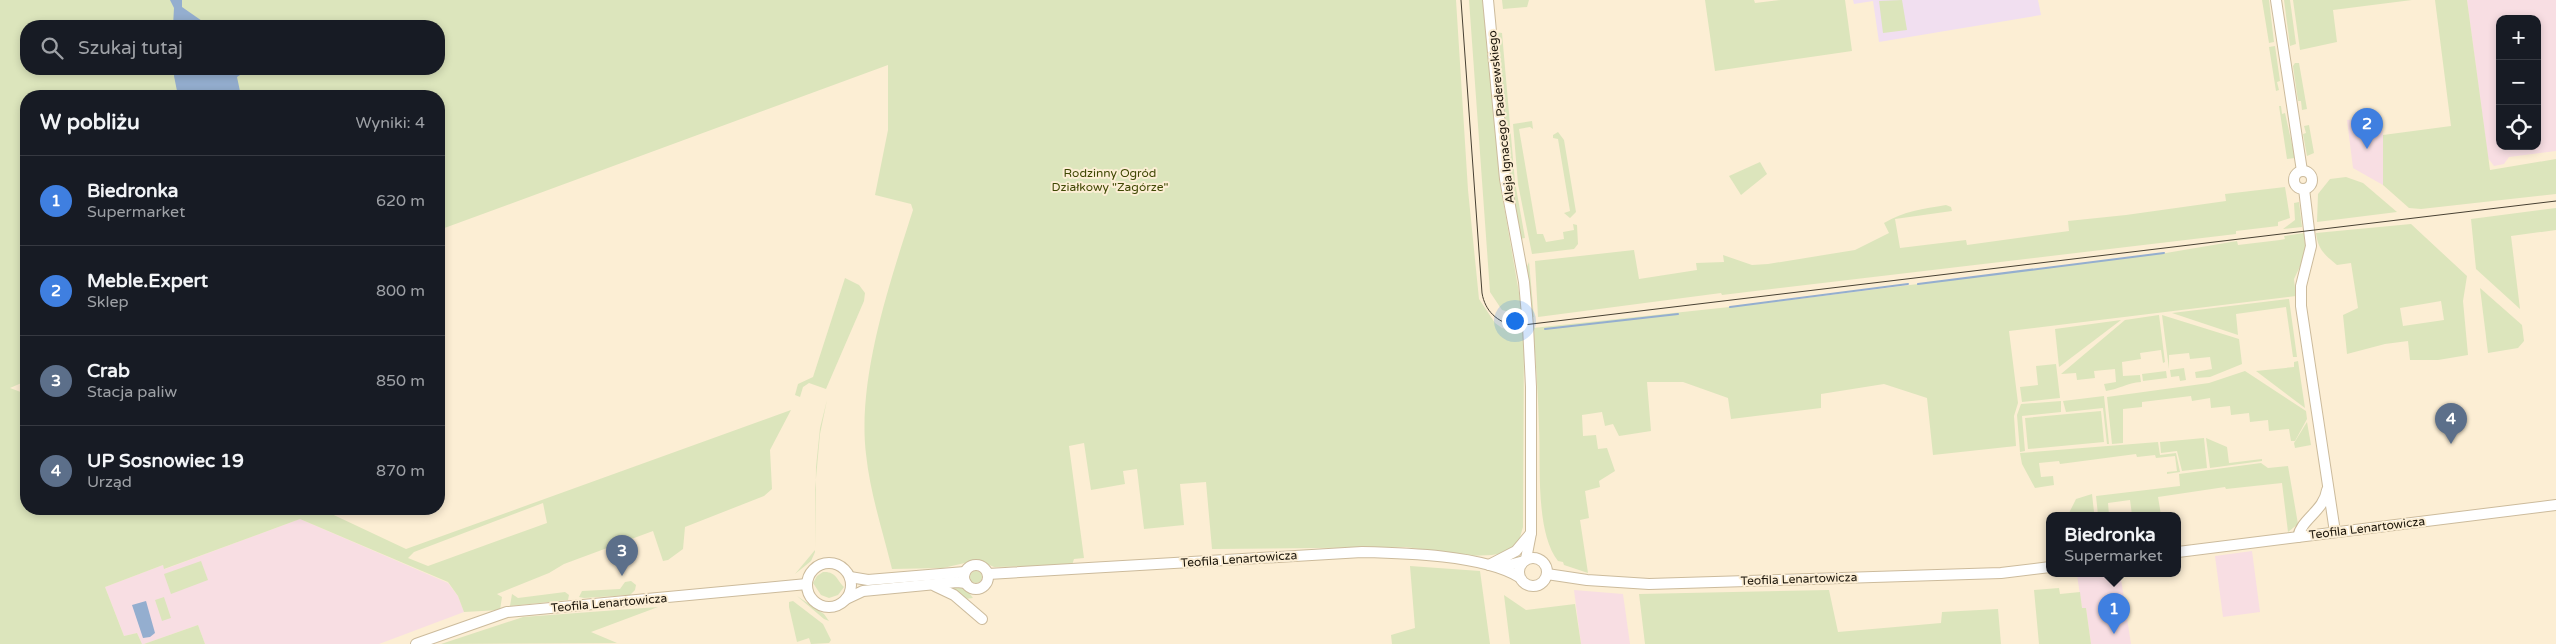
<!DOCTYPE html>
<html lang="pl">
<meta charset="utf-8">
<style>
:root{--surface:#171b24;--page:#20242c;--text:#f1f3f6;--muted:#9ea1a6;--line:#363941;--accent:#97aee1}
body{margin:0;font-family:"Varela Round",sans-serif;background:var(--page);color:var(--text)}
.controls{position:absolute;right:15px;top:15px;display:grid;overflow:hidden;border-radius:10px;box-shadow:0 2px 8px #0003}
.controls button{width:45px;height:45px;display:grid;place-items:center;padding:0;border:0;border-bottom:1px solid var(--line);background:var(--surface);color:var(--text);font:25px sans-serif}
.you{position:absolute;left:1514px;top:320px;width:18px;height:18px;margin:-12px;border:4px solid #fff;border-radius:50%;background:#1a73e8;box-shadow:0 0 0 8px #1a73e833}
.badge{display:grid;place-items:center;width:32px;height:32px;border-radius:50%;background:var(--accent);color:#fff;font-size:16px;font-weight:700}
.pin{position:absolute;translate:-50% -41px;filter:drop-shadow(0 1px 2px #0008)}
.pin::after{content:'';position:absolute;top:26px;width:18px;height:15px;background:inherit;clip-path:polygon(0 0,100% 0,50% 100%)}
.popup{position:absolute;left:2046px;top:512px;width:135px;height:65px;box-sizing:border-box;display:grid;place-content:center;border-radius:10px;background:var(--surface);filter:drop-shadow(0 1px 4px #0005);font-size:16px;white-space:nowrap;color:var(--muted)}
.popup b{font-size:19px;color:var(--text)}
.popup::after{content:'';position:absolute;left:50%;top:100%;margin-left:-10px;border:10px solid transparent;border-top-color:var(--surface)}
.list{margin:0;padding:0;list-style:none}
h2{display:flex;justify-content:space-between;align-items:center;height:65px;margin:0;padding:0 20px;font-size:21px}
h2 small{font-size:16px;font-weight:400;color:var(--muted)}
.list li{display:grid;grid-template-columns:32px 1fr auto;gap:15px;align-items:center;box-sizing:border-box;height:90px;padding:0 20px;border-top:1px solid var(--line)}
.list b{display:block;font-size:19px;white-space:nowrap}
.list p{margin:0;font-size:16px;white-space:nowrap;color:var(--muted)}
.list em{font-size:16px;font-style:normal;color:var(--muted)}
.icon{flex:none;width:28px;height:28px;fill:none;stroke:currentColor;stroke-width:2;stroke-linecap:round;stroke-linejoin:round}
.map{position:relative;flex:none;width:2556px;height:644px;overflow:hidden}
.search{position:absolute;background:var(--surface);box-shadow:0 2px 8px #0003;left:20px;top:20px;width:425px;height:55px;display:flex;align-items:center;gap:12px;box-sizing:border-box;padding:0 18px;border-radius:20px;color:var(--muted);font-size:19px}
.panel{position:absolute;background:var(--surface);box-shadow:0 2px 8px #0003;left:20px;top:90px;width:425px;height:425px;border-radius:20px}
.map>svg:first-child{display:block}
.commercial{fill:#f8dee3;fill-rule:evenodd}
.education{fill:#f1dff0}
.green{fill:#dce5bc;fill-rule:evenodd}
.water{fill:#94aecf}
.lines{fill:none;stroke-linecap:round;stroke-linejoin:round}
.stream{stroke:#94aecf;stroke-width:2}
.minor-casing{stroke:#ccbb9c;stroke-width:12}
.minor{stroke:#fff;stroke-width:10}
.tram{stroke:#484133;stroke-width:1}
.labels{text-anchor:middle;stroke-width:4;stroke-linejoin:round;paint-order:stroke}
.street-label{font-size:12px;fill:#1a1409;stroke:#fceed4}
.park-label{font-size:12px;fill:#3f4703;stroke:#fceed4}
</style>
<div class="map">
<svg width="2556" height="644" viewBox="0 0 2556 644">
<rect width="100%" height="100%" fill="#fceed4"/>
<g class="commercial">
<path d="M 2467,0 L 2556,0 L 2556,151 L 2509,157 L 2504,164 L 2494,166 L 2488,158 ZM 2500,19 L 2537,19 L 2537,146 L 2500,146 Z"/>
<polygon points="2381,116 2383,135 2383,185 2353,168 2347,120"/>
<polygon points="300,519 448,583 458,596 464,612 379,644 205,644 198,625 144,644 142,644 137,633 124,636 105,587 163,565 165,569"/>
<polygon points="2252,551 2260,612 2223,617 2215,556"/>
<polygon points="2093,573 2120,573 2131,644 2091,644 2086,608 2082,608 2077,575"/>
<polygon points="1574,590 1623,594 1630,644 1581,644"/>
</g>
<polygon class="education" points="1853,0 2038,0 2041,15 1879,42 1873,1 1854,4"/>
<g class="green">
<path d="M 0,0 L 1456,0 L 1468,190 L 1479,299 L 1495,323 L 1502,328 L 1524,333 L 1523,527 L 1518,544 L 1508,552 L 1492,555 L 1468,556 L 1406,547 L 1212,549 L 1206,482 L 1180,484 L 1184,525 L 1144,529 L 1137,469 L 1123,471 L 1125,484 L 1091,490 L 1084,443 L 1069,446 L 1084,558 L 1074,559 L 1072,565 L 994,567 L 978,560 L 943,568 L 892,569 C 883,532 870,493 866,454 C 857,378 890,282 913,210 L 911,204 L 875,195 L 888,130 L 888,65 L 439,230 L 439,96 L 26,96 L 26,381 L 10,388 L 26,394 L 26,509 L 321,509 L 406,549 L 791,410 L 770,450 L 772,489 L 764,496 L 685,527 L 683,549 L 668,560 L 663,561 L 653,531 L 564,564 L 549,573 L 497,594 L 502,597 L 500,610 L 464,612 L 458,596 L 448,582 L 300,519 L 164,569 L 163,565 L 105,587 L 124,636 L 137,633 L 142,644 L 0,644 ZM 26,26 L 439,26 L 439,69 L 26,69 ZM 543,503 L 547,523 L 428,566 L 408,558 L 414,552 Z"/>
<polygon points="1469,0 1484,0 1500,183 1523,316 1502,310 1490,292"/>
<polygon points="1502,0 1529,0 1527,7 1503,9"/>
<polygon points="1705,0 1754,0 1755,3 1781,0 1845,0 1852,51 1715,71"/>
<polygon points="1902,0 1907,30 1883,33 1879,1"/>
<polygon points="2262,0 2269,0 2274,42 2269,43"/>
<polygon points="2284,0 2290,0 2296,44 2290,46"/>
<polygon points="2293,0 2412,0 2333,10 2337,42 2300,50"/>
<polygon points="2435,0 2467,0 2490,170 2556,159 2556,194 2421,209 2409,208 2383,185 2383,135 2451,126"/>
<polygon points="1495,32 1502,33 1515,182 1525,238 1519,239 1510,189"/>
<polygon points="2275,46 2280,81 2277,82 2279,90 2276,91 2269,47"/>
<polygon points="2295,63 2299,63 2307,109 2302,110 2301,101 2298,101 2293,66"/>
<polygon points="2279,106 2281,106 2282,114 2285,113 2295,158 2287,159"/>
<polygon points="1532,121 1533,129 1530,127 1519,129 1537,234 1543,234 1546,242 1564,239 1563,232 1574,230 1573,224 1577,225 1578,244 1574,249 1532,254 1518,184 1513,124"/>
<polygon points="2309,125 2314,153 2307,156 2303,134 2306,133 2304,126"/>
<polygon points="1558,132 1564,140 1576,212 1570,218 1564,213 1570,211 1558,139 1553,138 1553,135"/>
<polygon points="1760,162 1767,174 1741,195 1729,176"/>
<polygon points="2346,177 2363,183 2397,212 2317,222 2318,194 2330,179"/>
<path d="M 2285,187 L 2290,218 L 2278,222 L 2278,226 L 2236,231 L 2236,234 L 1722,295 L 1721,293 L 1538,317 L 1535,261 L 1634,250 L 1639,279 L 1697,270 L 1696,263 L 1724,262 L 1723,255 L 1752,265 L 1768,264 L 1855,250 L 1889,233 L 1884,223 C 1904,211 1923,209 1946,205 L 1951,207 L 1952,211 L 1895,219 L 1900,248 L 1966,240 L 1967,245 L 2069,231 L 2068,221 L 2126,215 L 2226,201 L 2225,194 Z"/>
<polygon points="2299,202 2302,227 2283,229 2295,220 2294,203"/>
<polygon points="2556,208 2556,230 2511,236 2520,309 2476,269 2471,219"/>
<path d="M 2411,224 L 2467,276 L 2463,301 L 2468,355 L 2438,360 L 2410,360 L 2408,341 L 2385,344 L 2347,354 L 2343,315 L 2358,308 L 2351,263 L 2337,265 C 2325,255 2318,250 2316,233 ZM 2441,301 L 2444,320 L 2403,326 L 2400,308 Z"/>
<path d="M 2304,233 L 2306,254 L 2294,279 L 2296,296 L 2009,331 L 2018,403 L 2014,416 L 2016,446 L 1933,455 L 1927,398 L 1884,384 L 1821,394 L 1821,408 L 1731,419 L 1728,398 L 1683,382 L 1647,382 L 1651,431 L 1619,436 L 1613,424 L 1605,426 L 1602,412 L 1582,415 L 1583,436 L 1596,435 L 1598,449 L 1607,448 L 1615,471 L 1599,481 L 1600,487 L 1585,491 L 1589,518 L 1580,520 L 1588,573 L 1564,565 L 1563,562 L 1558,561 C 1535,532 1541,464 1539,427 C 1538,394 1536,361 1533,328 L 1767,303 L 2166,253 L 2237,241 L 2238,245 L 2280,240 L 2285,239 L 2284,236 Z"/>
<polygon points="1529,262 1534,317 1531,318 1525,271"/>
<polygon points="845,278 859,285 865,293 864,301 826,389 809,383 803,387 800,397 795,395 798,384 813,377"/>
<polygon points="2480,288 2522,325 2524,341 2518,348 2488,353"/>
<polygon points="2289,299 2297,357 2293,357 2286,307 2236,314 2238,335 2172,313"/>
<path d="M 2159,315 L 2165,362 L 2163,363 L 2161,350 L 2140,353 L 2141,359 L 2122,362 L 2123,376 L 2140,375 L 2141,382 C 2127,383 2119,389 2106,391 L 2104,384 L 2116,382 L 2115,369 L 2094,371 L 2095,378 L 2077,380 L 2076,373 L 2061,374 L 2125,320 Z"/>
<polygon points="2162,315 2239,339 2242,364 2210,377 2196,378 2195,372 2212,369 2210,357 2190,359 2189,353 2169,355 2169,369"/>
<polygon points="2121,320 2059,367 2055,329"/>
<polygon points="2298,361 2305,408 2256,371 2294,367 2294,362"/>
<polygon points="2056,364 2060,398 2022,402 2020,387 2038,385 2036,366"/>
<polygon points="2184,368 2186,380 2180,381 2179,376 2171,377 2170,370"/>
<polygon points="2166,371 2167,378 2143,381 2142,374"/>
<polygon points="2245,371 2306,411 2307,419 2295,441 2291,441 2289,429 2269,431 2268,420 2250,422 2249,413 2231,415 2230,406 2211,408 2210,398 2192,401 2191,396 2142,402 2142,407 2123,409 2123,443 2112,444 2107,397 2209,383"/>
<polygon points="2104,396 2109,444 2107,444 2103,408 2066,412 2063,401"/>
<polygon points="827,400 820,434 815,489 815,552 811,561 795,574 815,550 816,467 820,428"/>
<polygon points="2061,401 2061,412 2022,416 2025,451 2020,452 2017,415 2021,404"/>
<polygon points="2101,411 2104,442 2028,449 2025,418"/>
<polygon points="2307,422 2311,445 2295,448 2294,443"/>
<polygon points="2204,438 2207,468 2182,471 2177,451 2161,453 2160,442"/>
<polygon points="2206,438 2227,447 2229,463 2262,459 2262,461 2210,468"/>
<polygon points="2158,442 2160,455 2176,453 2180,472 2167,474 2167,472 2177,471 2175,456 2156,458 2155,455 2137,457 2136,454 2060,464 2059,461 2039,463 2041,477 2053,476 2054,485 2035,488 2022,464 2020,453"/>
<polygon points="2261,463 2268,468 2288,466 2298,524 2288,532 2282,483 2226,489 2225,487 2158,497 2161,515 2132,515 2130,500 2108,503 2109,515 2098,515 2096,496 2180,486 2179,474"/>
<polygon points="2092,494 2094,512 2063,515 2069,513 2076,499"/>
<polygon points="201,561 208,580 171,594 164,574"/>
<polygon points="1410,566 1480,571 1490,644 1392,644 1391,635 1415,628"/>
<circle cx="976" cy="577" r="6"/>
<path d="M 823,572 C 836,571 837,580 844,587 L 838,595 L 829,598 L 821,595 L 813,583 L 817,576 Z"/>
<polygon points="631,581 636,585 635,590 630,595 584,598 579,597 582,591 620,589 625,582"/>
<polygon points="947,586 964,586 973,598 965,599"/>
<polygon points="2059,588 2060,594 2080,592 2082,608 2086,608 2091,644 2023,644 2039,644 2034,590"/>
<polygon points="1829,590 1838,632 1941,623 1942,612 1998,609 2001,644 1645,644 1639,594"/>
<polygon points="565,592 569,595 568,600 510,606 512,594 518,598"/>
<polygon points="1504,595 1526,610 1575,604 1581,644 1510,644"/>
<polygon points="797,596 824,614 829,621 824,619"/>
<polygon points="164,597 171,618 162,621 155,600"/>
<polygon points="793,601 823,624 831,640 829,643 811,644 809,638 797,642 789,607 789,602"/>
<polygon points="658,607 591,632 617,643 441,644 523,617"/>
<polygon points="198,625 205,644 144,644"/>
</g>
<g class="water">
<polygon points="170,0 182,0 182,7 205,23 209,22 211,26 173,26 174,8"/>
<polygon points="175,69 240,69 240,75 237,77 241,96 178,96 174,76"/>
<polygon points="146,601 155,633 150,637 143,638 132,605"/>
</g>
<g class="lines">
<g class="stream">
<polyline points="1918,284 2164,253"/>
<polyline points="1730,307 1908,284"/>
<polyline points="1545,329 1678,314"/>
</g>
<g class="minor-casing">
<g id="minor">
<polyline points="1488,0 1505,179 1524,282 1528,326 1531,387 1531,533 1526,559"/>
<polyline points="2276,0 2302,171"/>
<circle cx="2303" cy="180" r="9"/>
<polyline points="2304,189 2311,246 2301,286 2301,306 2335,532"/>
<path d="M 2298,537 C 2301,519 2324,511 2327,490"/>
<polyline points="2178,552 2556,505"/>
<circle cx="1533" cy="572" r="14"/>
<circle cx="829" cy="585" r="22"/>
<polyline points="1489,565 1516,551 1531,533"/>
<polyline points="1493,565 1513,564 1524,561"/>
<circle cx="976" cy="577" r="12"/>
<path d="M 988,574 L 1362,552 C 1405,553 1483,555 1519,577"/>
<polyline points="1547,574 1587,580 1649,584 2001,573 2050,567"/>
<polyline points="850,577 868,580 965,572"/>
<polyline points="935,586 954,595 982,619"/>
<polyline points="846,599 863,591 957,582 966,583"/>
<polyline points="416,644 507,612 807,584"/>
</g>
</g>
<use href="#minor" class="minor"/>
<path class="tram" d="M 1461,0 L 1482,293 C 1485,311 1497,322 1515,326 L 2556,201"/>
</g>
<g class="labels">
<g class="street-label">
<text transform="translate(1501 117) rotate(-96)" y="4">Aleja Ignacego Paderewskiego</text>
<text transform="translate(2367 528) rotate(-7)" y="4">Teofila Lenartowicza</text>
<text transform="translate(1239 559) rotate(-4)" y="4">Teofila Lenartowicza</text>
<text transform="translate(1799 579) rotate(-2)" y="4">Teofila Lenartowicza</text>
<text transform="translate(609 603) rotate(-5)" y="4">Teofila Lenartowicza</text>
</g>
<g class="park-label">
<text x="1110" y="177">Rodzinny Ogród<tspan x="1110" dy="14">Działkowy "Zagórze"</tspan></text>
</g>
</g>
</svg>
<div class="controls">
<button>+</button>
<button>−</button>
<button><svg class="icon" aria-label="locate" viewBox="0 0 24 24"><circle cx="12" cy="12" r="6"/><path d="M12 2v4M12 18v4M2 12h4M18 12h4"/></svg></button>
</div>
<div class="you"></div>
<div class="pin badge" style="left:2114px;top:634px;background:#3f7fe0">1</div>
<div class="popup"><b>Biedronka</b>Supermarket</div>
<div class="pin badge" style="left:2367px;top:149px;background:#3f7fe0">2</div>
<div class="pin badge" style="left:622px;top:576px;background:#5c6f8a">3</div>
<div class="pin badge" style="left:2451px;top:444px;background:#5c6f8a">4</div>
<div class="search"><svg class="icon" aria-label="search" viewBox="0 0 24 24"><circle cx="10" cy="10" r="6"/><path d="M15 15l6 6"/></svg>Szukaj tutaj</div>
<section class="panel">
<h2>W pobliżu<small>Wyniki: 4</small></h2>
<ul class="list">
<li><span class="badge" style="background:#3f7fe0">1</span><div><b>Biedronka</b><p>Supermarket</p></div><em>620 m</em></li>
<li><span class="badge" style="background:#3f7fe0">2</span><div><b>Meble.Expert</b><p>Sklep</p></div><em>800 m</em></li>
<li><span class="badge" style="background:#5c6f8a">3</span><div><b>Crab</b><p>Stacja paliw</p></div><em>850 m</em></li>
<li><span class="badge" style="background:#5c6f8a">4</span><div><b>UP Sosnowiec 19</b><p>Urząd</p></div><em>870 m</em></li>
</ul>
</section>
</div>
